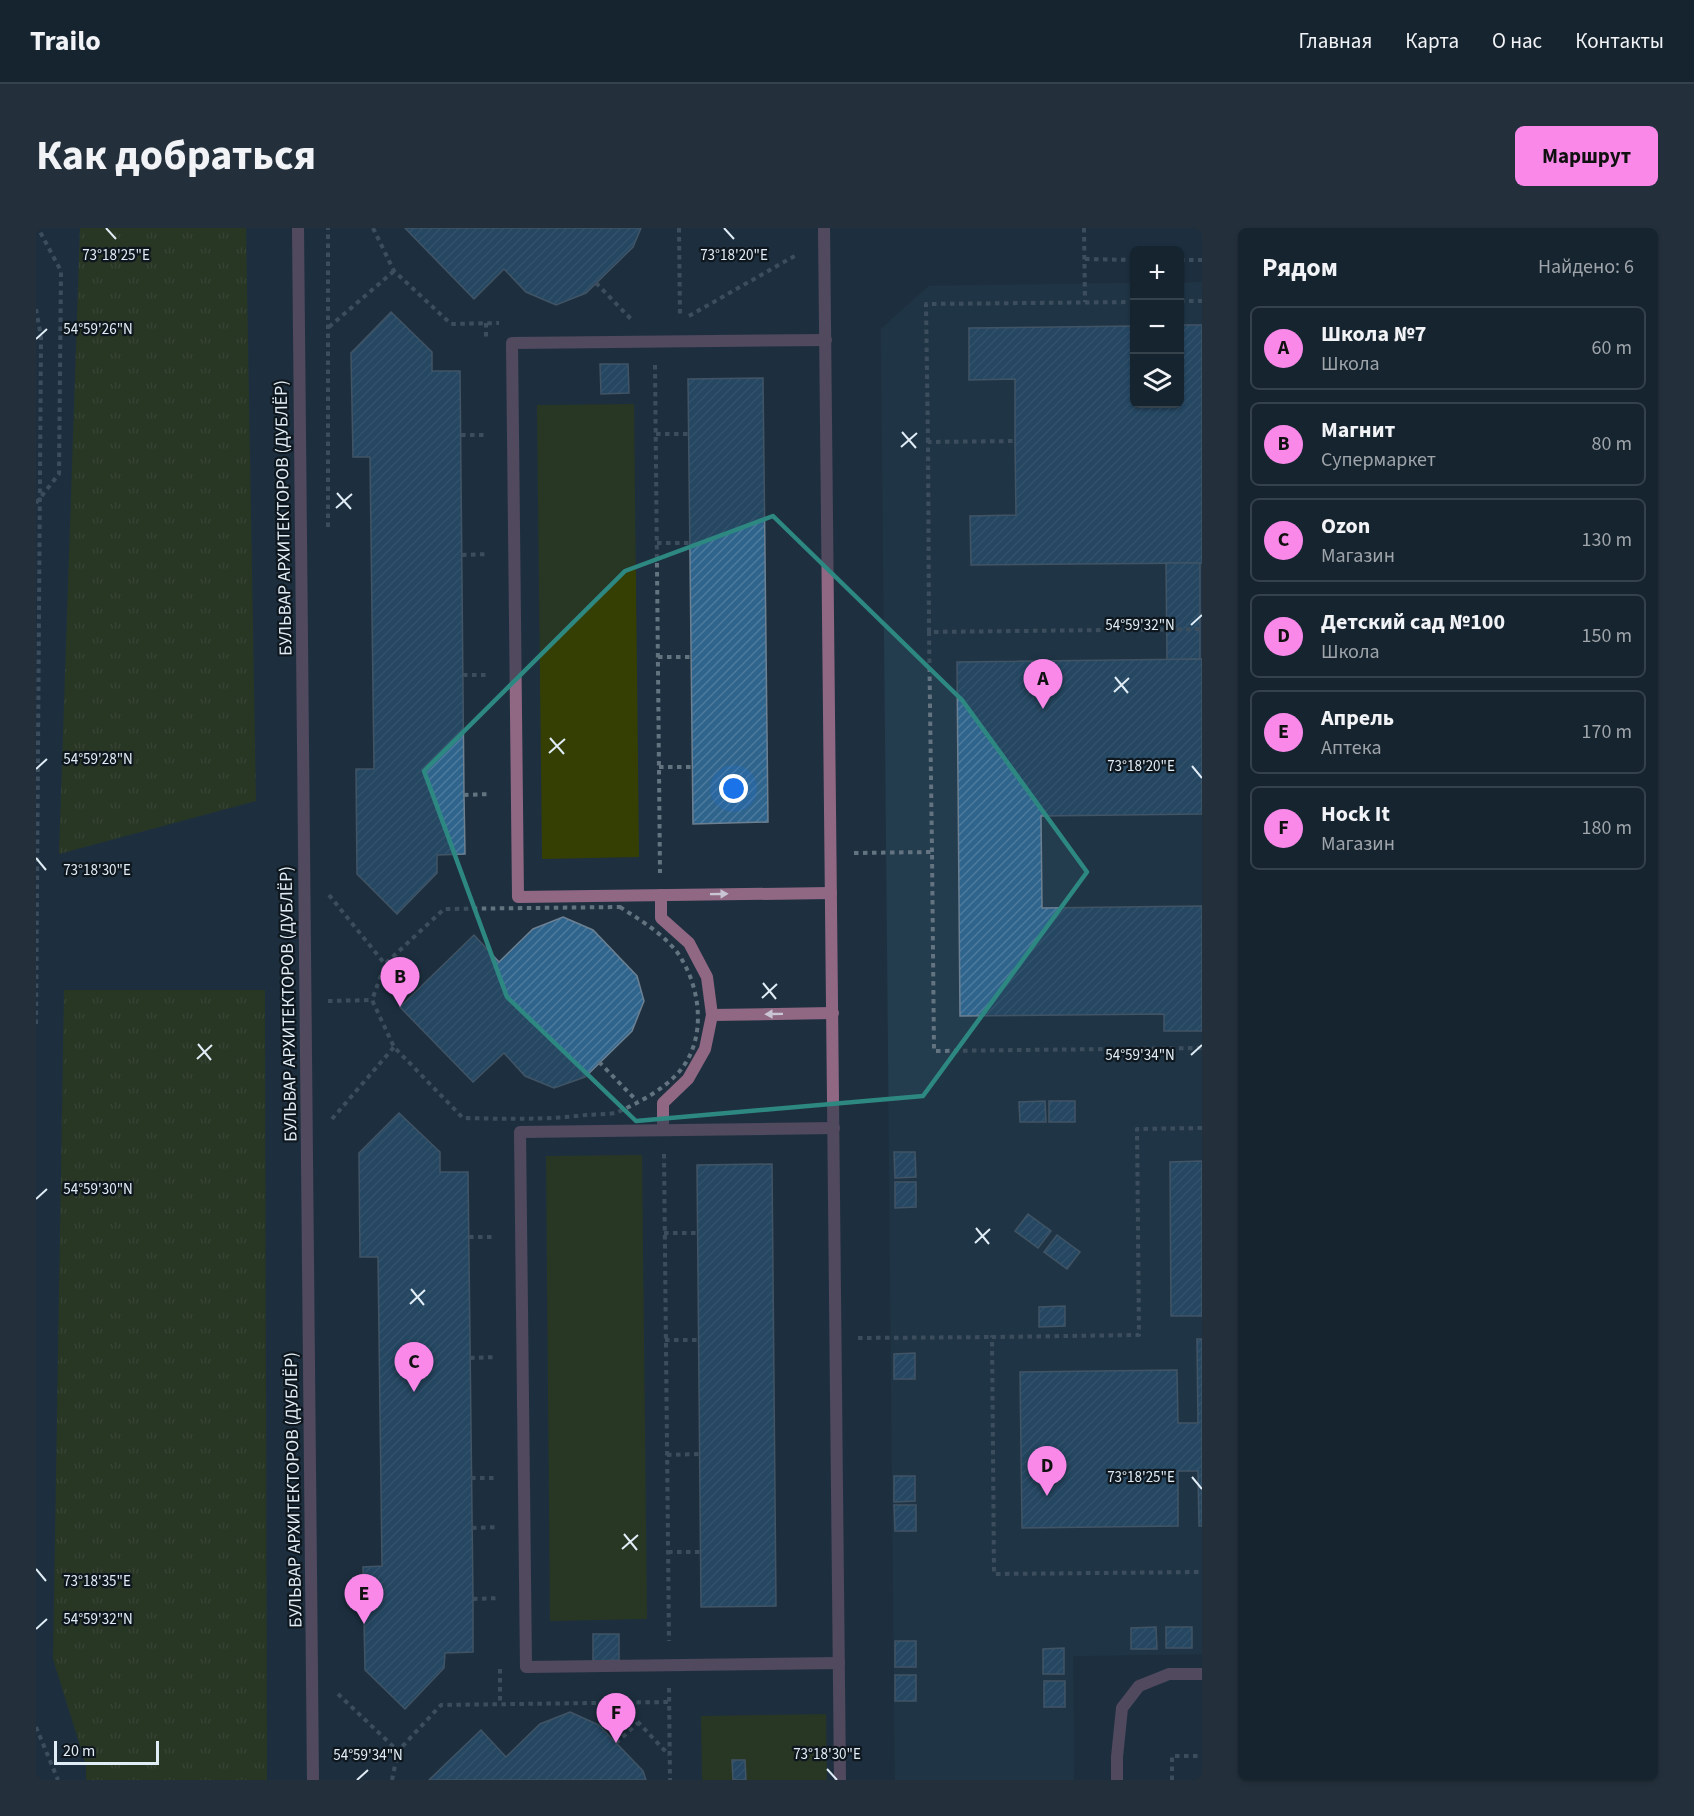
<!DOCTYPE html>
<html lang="ru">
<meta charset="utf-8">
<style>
:root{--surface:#16242f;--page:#23303b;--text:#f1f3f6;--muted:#9ea4aa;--line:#35414b;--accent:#f988e9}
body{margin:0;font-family:"Source Sans 3",sans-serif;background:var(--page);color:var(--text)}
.controls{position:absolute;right:18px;top:18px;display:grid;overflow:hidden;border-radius:9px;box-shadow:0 2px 4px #0004}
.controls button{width:54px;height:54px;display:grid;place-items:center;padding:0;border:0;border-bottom:2px solid var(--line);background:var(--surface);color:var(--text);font:30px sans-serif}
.scale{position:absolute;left:18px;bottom:15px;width:105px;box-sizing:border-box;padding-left:6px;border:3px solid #e1edf6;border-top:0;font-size:16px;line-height:21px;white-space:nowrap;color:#e1edf6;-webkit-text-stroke:4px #0f171e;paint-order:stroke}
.you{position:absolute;left:698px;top:561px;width:21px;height:21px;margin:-15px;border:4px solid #fff;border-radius:50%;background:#1a73e8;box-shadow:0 0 0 9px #1a73e833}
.badge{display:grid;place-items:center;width:39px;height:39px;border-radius:50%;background:var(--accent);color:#111;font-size:20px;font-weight:700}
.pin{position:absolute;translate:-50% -50px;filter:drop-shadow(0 2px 3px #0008)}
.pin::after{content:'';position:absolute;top:32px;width:21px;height:18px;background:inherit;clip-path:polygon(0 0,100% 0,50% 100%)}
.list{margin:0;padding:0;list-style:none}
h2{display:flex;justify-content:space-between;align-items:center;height:78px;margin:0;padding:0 24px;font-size:26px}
h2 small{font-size:20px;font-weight:400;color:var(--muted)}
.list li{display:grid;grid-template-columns:39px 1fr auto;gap:18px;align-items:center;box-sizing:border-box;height:84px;margin:0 12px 12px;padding:0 12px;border:2px solid var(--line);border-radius:9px}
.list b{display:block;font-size:22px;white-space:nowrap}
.list p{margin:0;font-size:20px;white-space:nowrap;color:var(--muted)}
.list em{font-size:20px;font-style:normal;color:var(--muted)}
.icon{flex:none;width:33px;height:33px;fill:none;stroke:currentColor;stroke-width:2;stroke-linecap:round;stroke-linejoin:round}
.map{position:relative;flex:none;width:1166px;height:1552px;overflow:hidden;border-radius:9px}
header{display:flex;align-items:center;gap:36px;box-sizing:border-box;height:84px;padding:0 30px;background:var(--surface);border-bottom:2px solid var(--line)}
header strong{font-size:28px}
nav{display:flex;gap:33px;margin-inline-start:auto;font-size:21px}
.intro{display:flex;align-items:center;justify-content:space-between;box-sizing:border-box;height:144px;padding:0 36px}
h1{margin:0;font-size:42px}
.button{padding:15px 27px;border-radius:9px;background:var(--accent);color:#111;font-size:21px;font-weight:700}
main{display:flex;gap:36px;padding:0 36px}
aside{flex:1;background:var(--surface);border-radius:9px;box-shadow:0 2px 4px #0004}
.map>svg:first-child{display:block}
.built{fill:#233c4e}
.grass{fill:url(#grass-tufts)}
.green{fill:#363f03}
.building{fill:url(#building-hatch);stroke:#6c8092;stroke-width:1.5}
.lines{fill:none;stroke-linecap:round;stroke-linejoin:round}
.path{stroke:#637380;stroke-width:4;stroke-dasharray:4.5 4.5;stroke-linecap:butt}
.lane{stroke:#916884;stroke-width:12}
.street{stroke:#916884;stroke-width:12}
.oneway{fill:#c9c5d4}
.marked{fill:none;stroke:#2e8882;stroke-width:4.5;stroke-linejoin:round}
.ticks{fill:none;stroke:#e1edf6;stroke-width:2}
.labels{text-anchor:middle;stroke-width:4.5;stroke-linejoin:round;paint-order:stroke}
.street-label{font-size:18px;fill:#e1edf6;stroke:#0f171e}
.ticks-label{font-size:15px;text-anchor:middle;fill:#e1edf6;stroke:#0f171e;stroke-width:4.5;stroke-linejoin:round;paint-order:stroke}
</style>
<header>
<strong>Trailo</strong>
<nav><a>Главная</a><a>Карта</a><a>О нас</a><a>Контакты</a></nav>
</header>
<div class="intro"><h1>Как добраться</h1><a class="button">Маршрут</a></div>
<main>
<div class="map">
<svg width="1166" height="1552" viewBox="0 0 1166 1552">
<defs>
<pattern id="grass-tufts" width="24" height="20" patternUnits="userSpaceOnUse" patternTransform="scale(1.5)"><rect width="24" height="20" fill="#363f03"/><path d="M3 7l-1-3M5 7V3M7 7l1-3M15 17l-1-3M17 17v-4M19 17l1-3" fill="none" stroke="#535b28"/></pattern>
<pattern id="building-hatch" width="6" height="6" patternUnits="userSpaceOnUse" patternTransform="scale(1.5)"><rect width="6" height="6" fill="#2f648c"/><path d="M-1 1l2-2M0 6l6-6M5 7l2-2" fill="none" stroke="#4d7a9d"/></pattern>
</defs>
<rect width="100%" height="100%" fill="#1e303f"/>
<polygon class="built" points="1166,54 1166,1426 1037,1428 1038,1552 859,1552 845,101 893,58 1098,55 1098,176 1144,176 1144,55"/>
<g class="grass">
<polygon points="44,0 210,0 220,573 23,626"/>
<polygon points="28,762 229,762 231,1552 50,1552 50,1537 17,1431"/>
</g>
<g class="green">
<polygon points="598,176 603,629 506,631 501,177"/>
<polygon points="606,927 611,1391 514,1393 510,928"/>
<polygon points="790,1486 791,1552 666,1552 665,1488"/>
</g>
<g class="building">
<polygon points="369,0 605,0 597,19 550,65 520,77 490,64 468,41 438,71"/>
<polygon points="355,84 396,124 396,143 424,143 428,567 429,626 401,627 401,645 361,686 321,646 320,541 338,541 334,229 317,229 315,125"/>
<polygon points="1144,97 1166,97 1166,335 935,337 934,288 980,287 979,213 979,151 933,152 933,100 1098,98 1098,176 1144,176"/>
<polygon points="564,136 592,136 593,165 565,166"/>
<polygon points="727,150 732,594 657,596 652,151"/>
<polygon points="1130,335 1164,335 1164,431 1131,432"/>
<polygon points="1166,431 1166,586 1005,588 1006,680 1166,678 1166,803 1128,803 1128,786 924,788 921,434"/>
<polygon points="527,689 557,702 601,748 608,773 596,803 549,849 518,860 489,848 468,825 437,854 364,779 438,707 463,734 497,701"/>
<polygon points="1009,873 1010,894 984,894 983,874"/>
<rect x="1013" y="873" width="26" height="21"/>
<polygon points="363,885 404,924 404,944 432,944 437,1371 437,1424 409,1425 408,1440 369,1481 329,1442 327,1339 346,1338 342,1029 324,1029 323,925"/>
<polygon points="858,924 879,924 880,949 859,950"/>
<polygon points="1166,933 1166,1088 1135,1088 1134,934"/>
<polygon points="736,936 740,1378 665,1379 661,937"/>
<polygon points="859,954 880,954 880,979 859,980"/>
<polygon points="992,986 1015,1003 1002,1020 979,1003"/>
<polygon points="1021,1007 1044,1024 1031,1041 1008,1024"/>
<polygon points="1029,1078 1029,1098 1003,1099 1003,1079"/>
<polygon points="1161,1111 1166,1111 1166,1298 1163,1298 1162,1243 1142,1243 1142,1298 986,1300 984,1144 1141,1142 1142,1195 1162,1195"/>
<polygon points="879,1125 879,1151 858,1151 858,1126"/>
<polygon points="858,1248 879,1248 879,1273 858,1274"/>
<polygon points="858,1277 880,1277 880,1303 859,1303"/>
<polygon points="1120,1399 1121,1421 1095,1421 1095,1400"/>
<rect x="1130" y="1399" width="26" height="21"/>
<polygon points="557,1406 583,1406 583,1432 557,1433"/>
<rect x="859" y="1413" width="21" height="26"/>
<polygon points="1028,1420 1028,1446 1007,1446 1007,1421"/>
<rect x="859" y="1447" width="21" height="26"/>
<rect x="1008" y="1453" width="21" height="26"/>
<polygon points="534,1484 563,1497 607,1543 610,1552 393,1552 445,1502 470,1529 504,1496"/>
<polygon points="696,1532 709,1532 710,1552 697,1552"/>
</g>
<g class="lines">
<g class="path">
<polyline points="337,0 358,43 415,96 463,95"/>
<polyline points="643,0 644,89"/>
<polyline points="1048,0 1049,74"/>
<polyline points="1049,31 1098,32"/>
<polyline points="1144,32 1166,32"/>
<polyline points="560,55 595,91"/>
<polyline points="1144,73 1166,73"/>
<polyline points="0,81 5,109 0,800"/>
<polyline points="653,88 762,26"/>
<polyline points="450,95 450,112"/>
<polyline points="293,99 358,43"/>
<polyline points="619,137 624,645"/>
<polyline points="620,206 653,206"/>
<polyline points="425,207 451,207"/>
<polyline points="892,214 890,76 1098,74"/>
<polyline points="0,275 23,246 25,43 2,0"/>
<polyline points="292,299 292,0"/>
<polyline points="621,315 654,315"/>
<polyline points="426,327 452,326"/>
<polyline points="893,404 892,214 979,213"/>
<polyline points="622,429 655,429"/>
<polyline points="427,447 453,447"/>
<polyline points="623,539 656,539"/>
<polyline points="428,567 455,566"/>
<polyline points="896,624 893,404 1166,401"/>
<polyline points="818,625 896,624 898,823 1166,820"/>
<polyline points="293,667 349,736"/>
<path d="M 584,679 C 604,692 626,705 641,724 C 666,759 672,815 640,847 C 625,863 602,875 582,884 C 573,887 560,886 550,887 C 509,892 468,891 427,890 L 358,819 L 336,772 L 349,736 L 408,681 Z"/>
<polyline points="292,773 336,772"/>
<polyline points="563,834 601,873"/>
<polyline points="296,891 358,819"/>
<polyline points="1166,900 1101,901 1103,1107 956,1109 958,1346 1166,1344"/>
<polyline points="628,926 633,1413"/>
<polyline points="628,1005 661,1005"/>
<polyline points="433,1009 459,1009"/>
<polyline points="822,1110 956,1109"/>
<polyline points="629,1112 663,1112"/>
<polyline points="434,1130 461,1129"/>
<polyline points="631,1227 664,1226"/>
<polyline points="435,1250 462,1250"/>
<polyline points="436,1300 463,1299"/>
<polyline points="632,1324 665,1324"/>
<polyline points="437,1371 463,1370"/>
<polyline points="464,1441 464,1476"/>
<polyline points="633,1460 634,1552"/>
<polyline points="302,1466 362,1523"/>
<polyline points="583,1474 633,1527"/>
<polyline points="0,1499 22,1552"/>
<polyline points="580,1515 602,1495"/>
<polyline points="356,1552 362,1523 405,1477 633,1474"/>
<polyline points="1136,1552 1136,1528 1166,1528"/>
</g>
<g class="lane">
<polyline points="788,0 804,1552"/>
<polyline points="790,112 476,115 482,669 795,665"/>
<polyline points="625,667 625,690 653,715 671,749 676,787 669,821 652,851 627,875 627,902"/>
<polyline points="676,787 797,785"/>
<polyline points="798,900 484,904 490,1439 803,1435"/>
</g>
<g class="street">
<polyline points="262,0 277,1552"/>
<polyline points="1081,1552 1081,1529 1086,1480 1103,1458 1133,1446 1166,1446"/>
</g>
</g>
<defs><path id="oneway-solid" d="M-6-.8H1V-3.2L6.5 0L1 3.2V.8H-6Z" transform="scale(1.5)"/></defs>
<g class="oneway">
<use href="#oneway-solid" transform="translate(683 666) rotate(-1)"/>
<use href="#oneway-solid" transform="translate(738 786) rotate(179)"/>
</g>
<path d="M0 0H1166V1552H0ZM 737,288 L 926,472 L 1051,644 L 887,868 L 600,893 L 471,769 L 388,543 L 589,343 Z" fill="#1e303f" fill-opacity=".55" fill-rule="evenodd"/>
<path class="marked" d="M 737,288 L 926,472 L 1051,644 L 887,868 L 600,893 L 471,769 L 388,543 L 589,343 Z"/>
<path class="ticks" d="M 70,0 L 80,11M 688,0 L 698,11M 0,111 L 11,101M 866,204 L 880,220M 865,219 L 881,205M 301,265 L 315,281M 300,280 L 316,266M 1155,397 L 1166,387M 1079,449 L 1092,465M 1078,464 L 1093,450M 514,510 L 528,526M 513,525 L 529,511M 1156,538 L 1166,550M 0,541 L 11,531M 0,630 L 10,642M 727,755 L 740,771M 726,770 L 741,756M 162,816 L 175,832M 1155,827 L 1166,817M 161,831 L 176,817M 0,971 L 11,961M 940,1000 L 953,1016M 939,1015 L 954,1001M 375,1061 L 388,1077M 374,1076 L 389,1062M 1156,1249 L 1166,1261M 588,1306 L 601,1322M 586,1321 L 602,1307M 0,1341 L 10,1353M 0,1401 L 11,1391M 791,1541 L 801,1552M 321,1552 L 332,1542"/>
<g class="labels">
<g class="street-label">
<text transform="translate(247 290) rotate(-91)" y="6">БУЛЬВАР АРХИТЕКТОРОВ (ДУБЛЁР)</text>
<text transform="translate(252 776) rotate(-91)" y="6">БУЛЬВАР АРХИТЕКТОРОВ (ДУБЛЁР)</text>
<text transform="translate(257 1262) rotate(-91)" y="6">БУЛЬВАР АРХИТЕКТОРОВ (ДУБЛЁР)</text>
</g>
</g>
<g class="ticks-label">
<text x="80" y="32">73°18'25"E</text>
<text x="698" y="32">73°18'20"E</text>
<text x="62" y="106">54°59'26"N</text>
<text x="1104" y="402">54°59'32"N</text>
<text x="62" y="536">54°59'28"N</text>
<text x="1105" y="543">73°18'20"E</text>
<text x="61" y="647">73°18'30"E</text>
<text x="1104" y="832">54°59'34"N</text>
<text x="62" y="966">54°59'30"N</text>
<text x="1105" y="1254">73°18'25"E</text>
<text x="61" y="1358">73°18'35"E</text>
<text x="62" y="1396">54°59'32"N</text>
<text x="791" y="1531">73°18'30"E</text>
<text x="332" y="1532">54°59'34"N</text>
</g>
</svg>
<div class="controls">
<button>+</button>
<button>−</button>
<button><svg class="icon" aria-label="layers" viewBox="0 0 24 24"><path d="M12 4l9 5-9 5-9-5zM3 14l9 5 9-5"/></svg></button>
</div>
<div class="scale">20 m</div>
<div class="you"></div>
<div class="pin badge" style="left:1007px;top:481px">A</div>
<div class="pin badge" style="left:364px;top:779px">B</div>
<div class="pin badge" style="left:378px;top:1164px">C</div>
<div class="pin badge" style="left:1011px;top:1268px">D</div>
<div class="pin badge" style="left:328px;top:1396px">E</div>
<div class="pin badge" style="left:580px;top:1515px">F</div>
</div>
<aside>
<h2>Рядом<small>Найдено: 6</small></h2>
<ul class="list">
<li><span class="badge">A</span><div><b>Школа №7</b><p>Школа</p></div><em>60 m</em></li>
<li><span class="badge">B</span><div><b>Магнит</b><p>Супермаркет</p></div><em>80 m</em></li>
<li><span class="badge">C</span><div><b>Ozon</b><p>Магазин</p></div><em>130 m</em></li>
<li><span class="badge">D</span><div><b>Детский сад №100</b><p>Школа</p></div><em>150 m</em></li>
<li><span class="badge">E</span><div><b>Апрель</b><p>Аптека</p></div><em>170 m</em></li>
<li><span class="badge">F</span><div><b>Hock It</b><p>Магазин</p></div><em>180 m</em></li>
</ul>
</aside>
</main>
